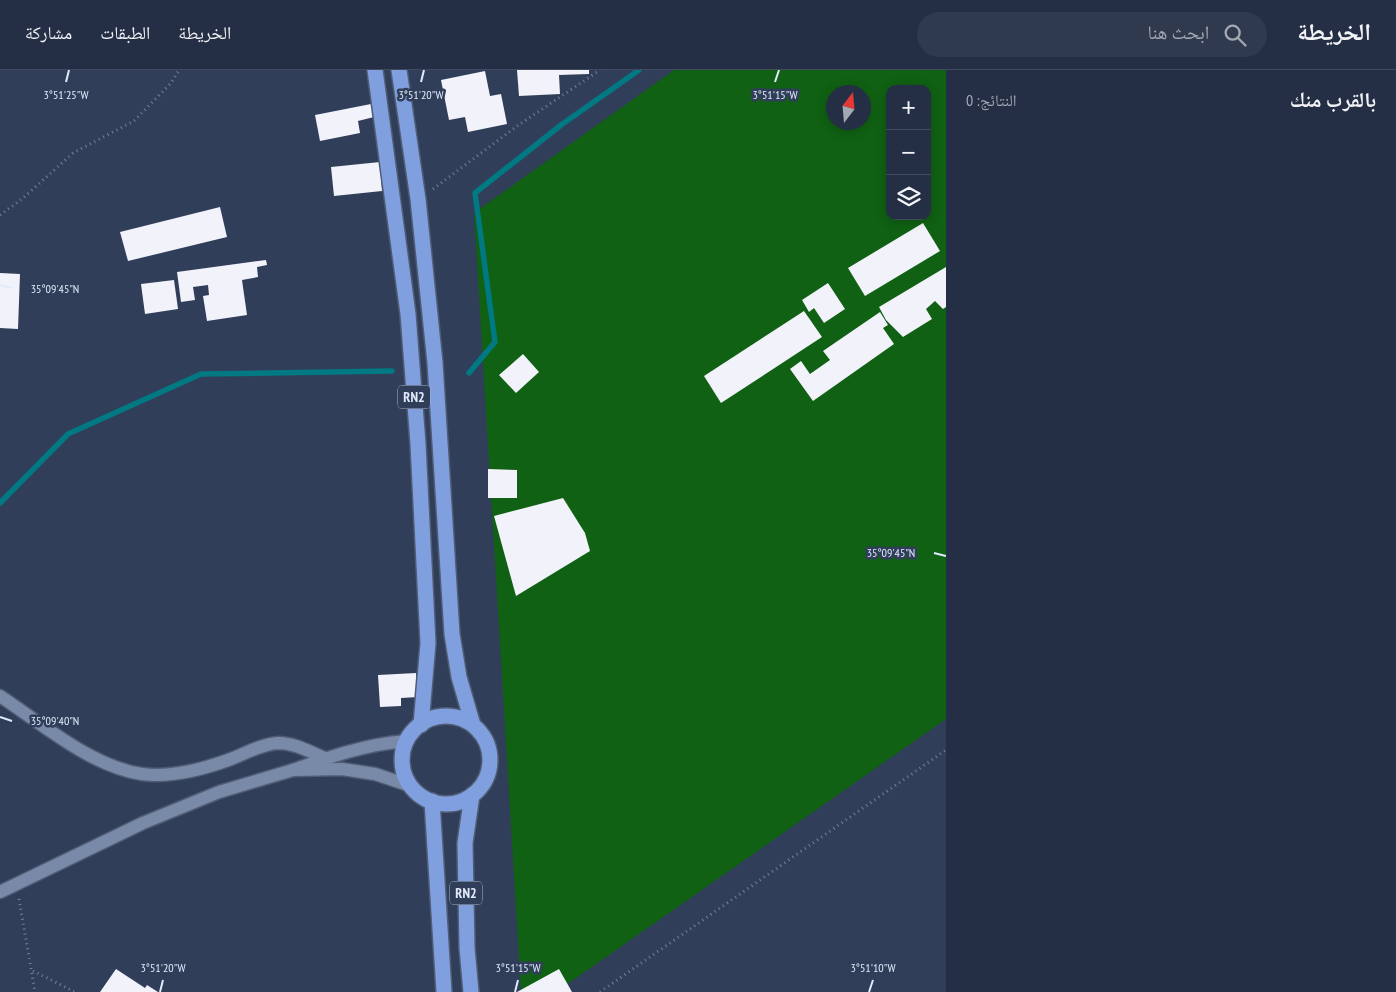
<!DOCTYPE html>
<html lang="ar">
<meta charset="utf-8">
<style>
:root{--surface:#242e44;--page:#303a4f;--text:#f1f3f6;--muted:#a3a8b2;--line:#414a5d}
body{margin:0;font-family:"PT Sans Narrow","Noto Naskh Arabic",sans-serif;background:var(--page);color:var(--text);direction:rtl}
.controls{position:absolute;right:15px;top:15px;display:grid;overflow:hidden;border-radius:10px;box-shadow:0 2px 12px #0003}
.controls button{width:45px;height:45px;display:grid;place-items:center;padding:0;border:0;border-bottom:1px solid var(--line);background:var(--surface);color:var(--text);font:25px sans-serif}
.compass{position:absolute;left:826px;top:15px;width:45px;height:45px;border-radius:50%;background:var(--surface);box-shadow:0 2px 12px #0003;rotate:16deg}
.list{margin:0;padding:0;list-style:none}
h2{display:flex;justify-content:space-between;align-items:center;height:65px;margin:0;padding:0 20px;font-size:21px}
h2 small{font-size:16px;font-weight:400;color:var(--muted)}
.icon{flex:none;width:28px;height:28px;fill:none;stroke:currentColor;stroke-width:2;stroke-linecap:round;stroke-linejoin:round}
.map{position:relative;flex:none;width:946px;height:922px;overflow:hidden;direction:ltr}
header{display:flex;align-items:center;gap:30px;box-sizing:border-box;height:70px;padding:0 25px;background:var(--surface);border-bottom:1px solid var(--line)}
header strong{font-size:24px}
nav{display:flex;gap:28px;margin-inline-start:auto;font-size:18px}
.search{width:350px;height:45px;background:var(--page);display:flex;align-items:center;gap:12px;box-sizing:border-box;padding:0 18px;border-radius:28px;color:var(--muted);font-size:19px}
main{display:flex}
aside{flex:1;background:var(--surface)}
.map>svg:first-child{display:block}
.green{fill:#106113;fill-rule:evenodd}
.lines{fill:none;stroke-linecap:round;stroke-linejoin:round}
.stream{stroke:#007982;stroke-width:5.5}
.building{fill:#f2f2fa}
.street-casing{stroke:#505c73;stroke-width:15}
.highway-casing{stroke:#505c73;stroke-width:18}
.path{stroke:#758199;stroke-width:3;stroke-dasharray:1 4;stroke-linecap:butt}
.street{stroke:#798aa9;stroke-width:12}
.highway{stroke:#7f9fdf;stroke-width:15}
.ticks{fill:none;stroke:#e1ebfc;stroke-width:2}
.labels{text-anchor:middle;stroke-width:5;stroke-linejoin:round;paint-order:stroke}
.shield{fill:#303e5a;stroke:#acb7cb;stroke-width:1}
.shield-label{font-size:14px;font-weight:bold;fill:#e1ebfc}
.ticks-label{font-size:12px;text-anchor:middle;fill:#e1ebfc;stroke:#303e5a;stroke-width:5;stroke-linejoin:round;paint-order:stroke}
</style>
<header>
<strong>الخريطة</strong>
<div class="search"><svg class="icon" aria-label="search" viewBox="0 0 24 24"><circle cx="10" cy="10" r="6"/><path d="M15 15l6 6"/></svg>ابحث هنا</div>
<nav><a>الخريطة</a><a>الطبقات</a><a>مشاركة</a></nav>
</header>
<main>
<aside>
<h2>بالقرب منك<small>النتائج: 0</small></h2>
<ul class="list">
</ul>
</aside>
<div class="map">
<svg width="946" height="922" viewBox="0 0 946 922">
<rect width="100%" height="100%" fill="#303e5a"/>
<path class="green" d="M 674,0 L 946,0 L 946,649 L 556,922 L 521,922 L 474,143 ZM 890,19 L 927,19 L 927,146 L 890,146 ZM 834,22 L 864,22 L 864,52 L 834,52 Z"/>
<g class="lines">
<g class="stream">
<polyline points="469,303 495,272 475,123 561,55 639,0"/>
<polyline points="0,433 68,364 201,304 392,301"/>
</g>
</g>
<g class="building">
<polygon points="517,0 589,0 589,4 559,5 560,24 519,26"/>
<polygon points="485,1 490,26 501,24 507,54 468,62 465,47 449,50 441,10"/>
<polygon points="371,34 374,47 358,51 360,63 320,71 315,45"/>
<polygon points="380,92 382,121 334,126 331,97"/>
<polygon points="220,137 227,167 128,191 120,162"/>
<polygon points="923,153 940,181 865,226 848,198"/>
<polygon points="266,190 267,195 257,197 258,207 242,210 247,245 207,251 203,226 209,225 208,215 193,217 195,230 181,232 177,202"/>
<polygon points="946,197 946,237 943,239 935,231 926,239 932,249 903,267 886,250 879,237"/>
<polygon points="0,203 20,204 18,259 0,258"/>
<polygon points="174,210 178,239 145,244 141,214"/>
<polygon points="828,213 845,239 824,253 814,238 809,242 802,230"/>
<polygon points="804,241 822,267 721,333 704,306"/>
<polygon points="880,242 888,255 883,258 894,274 813,331 790,299 801,291 810,304 830,290 823,281"/>
<polygon points="523,284 539,302 516,323 499,305"/>
<polygon points="488,399 517,400 517,428 488,428"/>
<polygon points="563,428 585,463 590,481 516,526 494,446"/>
<polygon points="416,603 418,627 401,628 401,636 380,637 378,605"/>
<polygon points="116,899 145,918 147,915 158,922 100,922"/>
<polygon points="559,899 572,922 517,922"/>
</g>
<g class="lines">
<g class="street-casing">
<g id="street">
<path d="M 0,626 C 42,654 92,697 142,704 C 172,708 204,699 231,689 C 246,683 262,674 278,673 C 295,673 310,682 325,688"/>
<path d="M 406,671 C 367,674 329,687 293,700 L 342,699 L 375,704 L 411,716"/>
<polyline points="0,822 143,753 219,722 293,700"/>
</g>
</g>
<g class="highway-casing">
<g id="highway">
<polyline points="375,0 408,244 418,374 428,573 421,655"/>
<polyline points="399,0 418,129 435,293 452,564 459,607 473,655"/>
<circle cx="446" cy="690" r="44"/>
<polyline points="432,731 444,922"/>
<polyline points="471,922 467,878 465,773 472,725"/>
</g>
</g>
<g class="path">
<polyline points="433,119 520,54 600,0"/>
<polyline points="0,145 22,129 73,83 134,51 171,13 179,0"/>
<polyline points="19,829 35,922"/>
<polyline points="33,901 75,922"/>
<polyline points="600,922 946,680"/>
</g>
<use href="#street" class="street"/>
<use href="#highway" class="highway"/>
</g>
<path class="ticks" d="M 66,12 L 69,0M 421,12 L 424,0M 775,12 L 779,0M 0,215 L 12,218M 934,483 L 946,486M 0,647 L 12,651M 160,922 L 163,910M 515,922 L 518,910M 869,922 L 873,910"/>
<g class="labels">
<g class="shield">
<rect x="398" y="315.5" width="32" height="23" rx="4"/>
<rect x="450" y="811.5" width="32" height="23" rx="4"/>
</g>
<g class="shield-label">
<text x="414" y="332">RN2</text>
<text x="466" y="828">RN2</text>
</g>
</g>
<g class="ticks-label">
<text x="66" y="29">3°51'25"W</text>
<text x="421" y="29">3°51'20"W</text>
<text x="775" y="29">3°51'15"W</text>
<text x="55" y="223">35°09'45"N</text>
<text x="891" y="487">35°09'45"N</text>
<text x="55" y="655">35°09'40"N</text>
<text x="163" y="902">3°51'20"W</text>
<text x="518" y="902">3°51'15"W</text>
<text x="873" y="902">3°51'10"W</text>
</g>
</svg>
<div class="controls">
<button>+</button>
<button>−</button>
<button><svg class="icon" aria-label="layers" viewBox="0 0 24 24"><path d="M12 4l9 5-9 5-9-5zM3 14l9 5 9-5"/></svg></button>
</div>
<svg class="compass" viewBox="-18 -18 36 36"><path d="M0-13l5 13h-10z" fill="#e53935"/><path d="M0 13l5-13h-10z" fill="#a3a8b2"/></svg>
</div>
</main>
